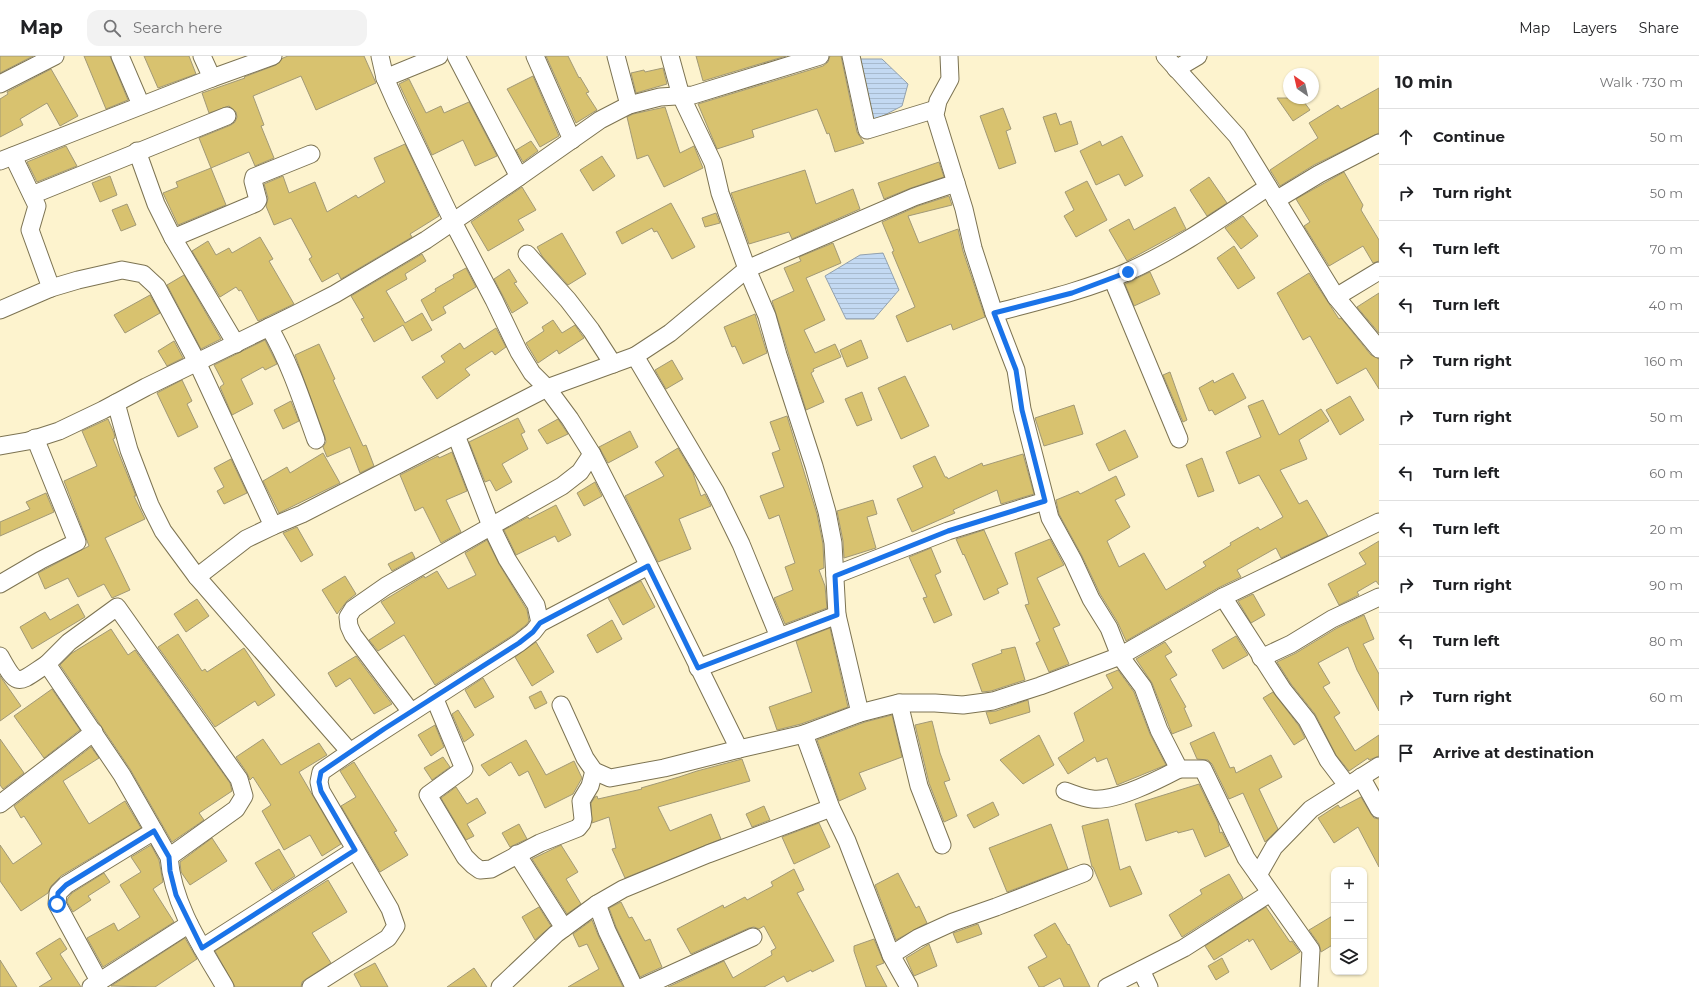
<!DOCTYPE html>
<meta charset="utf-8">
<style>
:root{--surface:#fff;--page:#f2f2f2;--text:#202124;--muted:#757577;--line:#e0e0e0}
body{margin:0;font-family:Montserrat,sans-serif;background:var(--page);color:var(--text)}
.controls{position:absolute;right:12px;bottom:12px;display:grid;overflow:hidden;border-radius:8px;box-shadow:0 1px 3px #0004}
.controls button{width:36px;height:36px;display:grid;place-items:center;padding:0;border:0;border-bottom:1px solid var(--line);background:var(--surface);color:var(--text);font:20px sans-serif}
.compass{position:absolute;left:1283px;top:12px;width:36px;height:36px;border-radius:50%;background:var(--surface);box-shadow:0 1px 3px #0004;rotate:326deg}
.stop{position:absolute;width:12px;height:12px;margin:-9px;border:3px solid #1a73e8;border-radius:50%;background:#fff}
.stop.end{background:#1a73e8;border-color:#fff;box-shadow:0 1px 4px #0008}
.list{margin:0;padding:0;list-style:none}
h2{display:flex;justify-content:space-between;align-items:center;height:52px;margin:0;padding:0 16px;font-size:17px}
h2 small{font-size:13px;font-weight:400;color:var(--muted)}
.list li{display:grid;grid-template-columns:26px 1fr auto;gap:12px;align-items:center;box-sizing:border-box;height:56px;padding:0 16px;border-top:1px solid var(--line)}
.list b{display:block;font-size:15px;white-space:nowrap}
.list em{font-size:13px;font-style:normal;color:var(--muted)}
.icon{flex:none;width:22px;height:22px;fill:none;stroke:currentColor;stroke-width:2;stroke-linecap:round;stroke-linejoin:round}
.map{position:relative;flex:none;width:1379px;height:931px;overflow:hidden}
header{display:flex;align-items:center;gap:24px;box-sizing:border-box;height:56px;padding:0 20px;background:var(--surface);border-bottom:1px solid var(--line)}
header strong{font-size:19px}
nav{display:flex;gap:22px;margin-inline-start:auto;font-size:14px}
.search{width:280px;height:36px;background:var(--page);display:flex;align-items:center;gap:10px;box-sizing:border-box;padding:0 14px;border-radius:12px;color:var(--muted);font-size:15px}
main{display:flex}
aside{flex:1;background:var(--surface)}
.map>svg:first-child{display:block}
.water{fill:url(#water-rules);stroke:#92a1ae}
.building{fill:#d8c26f;stroke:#a29976}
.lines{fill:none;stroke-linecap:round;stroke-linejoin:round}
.minor-casing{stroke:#7c7352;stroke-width:19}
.minor{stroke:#fff;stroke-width:17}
.route{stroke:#1a73e8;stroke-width:5}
</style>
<header>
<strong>Map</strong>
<div class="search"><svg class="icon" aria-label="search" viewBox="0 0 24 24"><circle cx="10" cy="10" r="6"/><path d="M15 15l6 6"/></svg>Search here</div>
<nav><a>Map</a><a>Layers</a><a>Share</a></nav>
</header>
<main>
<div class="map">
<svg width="1379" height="931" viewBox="0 0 1379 931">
<defs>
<pattern id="water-rules" width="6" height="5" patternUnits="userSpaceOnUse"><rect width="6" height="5" fill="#c3d9f2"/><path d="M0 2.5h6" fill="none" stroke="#a7bace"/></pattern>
</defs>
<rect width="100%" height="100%" fill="#fdf3ce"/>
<g class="water">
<polygon points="854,3 882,3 908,28 902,50 871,66"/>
<polygon points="883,197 899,234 874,263 846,263 825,220 860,199"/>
</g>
<g class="building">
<polygon points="0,0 33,0 0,17"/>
<polygon points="84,0 110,0 128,44 106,53"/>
<polygon points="144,0 189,0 196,18 158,32"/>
<polygon points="288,0 364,0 376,27 316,54 301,20 253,40 264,69 261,70 274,102 255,110 249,96 211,112 199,82 231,69 235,66 237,61 236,56 229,50 209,57 202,37 245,22 244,21 276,9 283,2"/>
<polygon points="546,0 568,0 579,22 580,21 589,36 586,37 597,54 576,67"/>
<polygon points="696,0 786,0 703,25"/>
<polygon points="830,0 841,0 857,76 864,87 835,96 829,77 827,78 817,53 752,74 754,81 717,93 698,48 823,10 828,6"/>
<polygon points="663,12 667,28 636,37 631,17 644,14 645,16"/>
<polygon points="51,13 78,60 60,70 47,47 20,63 23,69 0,81 0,43 8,38 7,36"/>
<polygon points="533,20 559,80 540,91 507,33"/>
<polygon points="409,23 426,57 441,50 444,57 469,46 497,100 475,110 463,84 432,99 399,28"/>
<polygon points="1379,32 1379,77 1314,109 1280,130 1270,114 1318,82 1309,67 1338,49 1341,53"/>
<polygon points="1277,42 1301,42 1310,54 1293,65"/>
<polygon points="665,51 680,97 694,90 703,112 664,131 648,99 637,103 627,61 633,58"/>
<polygon points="1003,52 1011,73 1006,75 1016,107 999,113 980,60"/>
<polygon points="1056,57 1060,69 1071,65 1078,88 1055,96 1043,61"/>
<polygon points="1122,80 1143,120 1125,130 1119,118 1096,129 1080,95 1100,85 1102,90"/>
<polygon points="531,85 538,95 523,106 516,94"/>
<polygon points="405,88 439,160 410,178 412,181 341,223 338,217 322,226 309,203 312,201 291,162 274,169 266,150 268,142 264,128 283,120 289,137 315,126 327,156 356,139 358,142 385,126 374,102"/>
<polygon points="66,90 77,110 37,126 27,106"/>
<polygon points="602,100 615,120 593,135 580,114"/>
<polygon points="939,106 944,121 911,132 884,143 878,127"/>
<polygon points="211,112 226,149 178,169 163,137 178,131 176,126"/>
<polygon points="805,114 816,148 853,133 860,153 792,183 789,176 749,188 731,137"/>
<polygon points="1344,116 1363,149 1361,154 1379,184 1379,205 1373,207 1363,190 1329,210 1304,170 1310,166 1296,143"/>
<polygon points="110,120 117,139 100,146 92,127"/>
<polygon points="1209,121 1227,147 1207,160 1190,134"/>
<polygon points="1087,125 1107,164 1076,181 1064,160 1074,154 1065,136"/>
<polygon points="522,131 536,154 518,164 524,174 488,195 471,166"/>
<polygon points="949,140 952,149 908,160 919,187 958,173 963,195 985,261 953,274 951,268 907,286 896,260 915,251 892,196 894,195 882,166 918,150"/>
<polygon points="671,147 695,191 672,203 657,175 654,176 652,172 622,188 616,176"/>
<polygon points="127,148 136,169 121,175 112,154"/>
<polygon points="1175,151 1186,173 1127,205 1109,174 1129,163 1134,174"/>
<polygon points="716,157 720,167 705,171 702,162"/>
<polygon points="1243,160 1258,180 1241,193 1225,172"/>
<polygon points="562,177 586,218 568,229 542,200 537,191"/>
<polygon points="260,181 273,203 269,205 294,248 258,265 241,234 239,235 236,231 220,241 192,195 208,185 216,199 229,192 232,197"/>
<polygon points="833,187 841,207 806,222 825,264 804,274 815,297 835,288 841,301 813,313 814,315 811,317 824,346 806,354 772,245 794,235 784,212 801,205 799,201"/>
<polygon points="1234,190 1255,222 1238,233 1217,202"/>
<polygon points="422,198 426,205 405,218 407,223 386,235 405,267 422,257 432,274 412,285 403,269 374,286 361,263 364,262 351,240"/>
<polygon points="466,212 476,231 443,251 446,257 432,265 421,244 436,235 435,233 454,222 453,219"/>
<polygon points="509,213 517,226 514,227 528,247 512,257 494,223"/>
<polygon points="1150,216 1160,238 1134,250 1125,228"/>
<polygon points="1309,217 1339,263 1341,262 1371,299 1379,303 1379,333 1366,312 1337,328 1310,280 1303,284 1277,237"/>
<polygon points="184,219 221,283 201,293 167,229"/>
<polygon points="1379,237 1379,277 1357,251"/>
<polygon points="150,239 160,257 125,277 114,259"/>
<polygon points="755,258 767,297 743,308 735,290 732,291 724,271"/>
<polygon points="553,264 562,277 575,269 584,282 559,298 557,294 538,307 526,287 544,275 542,271"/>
<polygon points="496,272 506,291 495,299 492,295 465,313 470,319 437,343 422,321 445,306 441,300 460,287 464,293"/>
<polygon points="265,284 277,308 265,314 263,311 241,323 253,348 232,359 220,331 224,328 214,309"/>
<polygon points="861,284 868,302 847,311 840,294"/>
<polygon points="174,285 183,302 167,310 158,295"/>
<polygon points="319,288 335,323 333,324 363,390 366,389 374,410 360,417 350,391 327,401 323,391 326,386 325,381 295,299"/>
<polygon points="672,304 683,323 666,333 655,314"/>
<polygon points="1170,316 1187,364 1183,366 1163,319"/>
<polygon points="1233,317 1246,342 1215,359 1212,354 1209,355 1199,332 1213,324 1214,327"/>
<polygon points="905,320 929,370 901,383 878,332"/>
<polygon points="182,324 192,345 187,348 198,371 178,381 157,337"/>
<polygon points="862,336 872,364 857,370 845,343"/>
<polygon points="1350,340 1364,364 1340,379 1326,354"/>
<polygon points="1263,344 1279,379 1321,353 1329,365 1299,384 1307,403 1280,414 1299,448 1307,444 1328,480 1281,502 1276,492 1237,514 1241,521 1218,532 1126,585 1118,567 1100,538 1082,500 1059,458 1056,444 1078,435 1080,438 1116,420 1125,439 1115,444 1130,471 1107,485 1119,511 1144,497 1166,534 1206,510 1203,506 1231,489 1230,487 1258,471 1260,474 1283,461 1259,419 1239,428 1226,396 1261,381 1248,350"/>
<polygon points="291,345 299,365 283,373 274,354"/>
<polygon points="1074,349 1083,378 1044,390 1035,362"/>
<polygon points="787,360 817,458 823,488 824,512 819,514 825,530 827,552 785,568 774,542 793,534 785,511 795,507 779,459 769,463 760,440 784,431 772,397 780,394 770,366"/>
<polygon points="518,362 525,376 521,378 528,393 502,408 512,426 496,435 490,424 485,426 469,386"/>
<polygon points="108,363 114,377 115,382 113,383 136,440 134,440 145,463 105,482 130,534 112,542 104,528 78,541 68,522 45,533 38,517 89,490 64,425 97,410 82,375"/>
<polygon points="558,363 568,378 547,388 538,374"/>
<polygon points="1125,374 1138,401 1109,415 1096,388"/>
<polygon points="630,375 638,391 608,407 599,391"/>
<polygon points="678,392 693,417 701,440 705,438 711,450 679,463 691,493 658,506 625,440 664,420 655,406"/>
<polygon points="452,396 467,435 446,444 461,476 441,487 423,451 415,455 400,419 438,400 439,402"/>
<polygon points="323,397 340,427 279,457 263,425 287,411 290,417"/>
<polygon points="1023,398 1034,438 1001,448 997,434 953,454 955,457 912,476 897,443 923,431 913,410 935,400 945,421 947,421 948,423 982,407 983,410"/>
<polygon points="1202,402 1214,435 1198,441 1186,409"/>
<polygon points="231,403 247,437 224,448 217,435 224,431 214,412"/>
<polygon points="595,426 602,440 584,450 577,437"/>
<polygon points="46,437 54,456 0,480 0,466 30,453 26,446"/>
<polygon points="873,444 877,458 867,461 876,492 844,502 843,485 837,455"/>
<polygon points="556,449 571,479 558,486 555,480 516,499 504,474 528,461 529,463"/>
<polygon points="297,471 313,499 301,506 283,477"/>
<polygon points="984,474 1008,528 997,533 999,537 984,544 964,498 963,499 956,483"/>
<polygon points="1050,483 1064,509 1037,522 1060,569 1053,572 1069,608 1049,616 1036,587 1040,585 1025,549 1029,548 1015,497"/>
<polygon points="487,484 499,508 527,554 529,565 526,569 513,579 435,629 404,579 378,595 369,584 395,567 381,546 424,520 425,522 437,515 448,533 476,519 465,497"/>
<polygon points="1379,485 1379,529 1376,525 1357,536 1359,539 1339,549 1328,528 1366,508 1359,497"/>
<polygon points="931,492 941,516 935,519 952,559 934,567 923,542 927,541 909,501"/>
<polygon points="412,496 415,502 392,515 388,508"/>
<polygon points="345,520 356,538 347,545 337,558 322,534"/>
<polygon points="641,525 655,551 623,569 608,542"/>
<polygon points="1253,538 1265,559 1251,567 1238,545"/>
<polygon points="197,543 209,560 186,576 174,558"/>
<polygon points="78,548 85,561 32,593 20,571 45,556 50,564"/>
<polygon points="1364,559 1374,583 1363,588 1379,618 1379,655 1357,614 1348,591 1318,607 1330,627 1323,631 1340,657 1334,661 1355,695 1379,679 1379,700 1369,704 1368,702 1349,715 1336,699 1315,658 1291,628 1277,606 1296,597 1337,572"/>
<polygon points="612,564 622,583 597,597 587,579"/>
<polygon points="830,572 848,651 801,668 777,674 769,651 812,636 796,585"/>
<polygon points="111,573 128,599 135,594 230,727 232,735 199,757 204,764 172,786 130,713 60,609 72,597"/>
<polygon points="178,578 202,615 205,613 207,616 244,592 275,639 258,650 255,645 215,671 158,591"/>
<polygon points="1236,580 1248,599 1223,613 1212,594"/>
<polygon points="536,586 554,616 532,630 515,601"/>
<polygon points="1165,586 1172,596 1165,600 1177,619 1170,623 1186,651 1184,652 1192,670 1172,678 1152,627 1136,603"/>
<polygon points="1015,591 1025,624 991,635 982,636 972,608 1002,597 1001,594"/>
<polygon points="356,600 392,648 374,658 350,622 336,631 328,617"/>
<polygon points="1118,614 1134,636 1150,678 1166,709 1117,729 1107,702 1097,706 1095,701 1068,718 1058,702 1084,685 1074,657 1113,632 1106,619"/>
<polygon points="0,620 21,650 0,665"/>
<polygon points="483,622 494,641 475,652 465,634"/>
<polygon points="52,633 80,674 44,702 14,660"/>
<polygon points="541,635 547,647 535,653 529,641"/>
<polygon points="1273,636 1299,670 1305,682 1294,689 1263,642"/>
<polygon points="1028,644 1030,656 990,668 986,656 996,655"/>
<polygon points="458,654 474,679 464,686 452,658"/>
<polygon points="892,659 902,701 859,717 866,733 839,745 817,684 865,666"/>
<polygon points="932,665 940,697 950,724 944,726 957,760 944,766 929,727 915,669"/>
<polygon points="435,669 444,691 431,700 418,679"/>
<polygon points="1214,676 1230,712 1234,711 1236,717 1271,699 1282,721 1259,733 1278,773 1265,786 1243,737 1229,743 1212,708 1208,704 1197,703 1190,687"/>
<polygon points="1039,679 1054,709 1023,728 1000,704"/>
<polygon points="0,683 24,717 3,733 0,729"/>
<polygon points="263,683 281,709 319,687 327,699 299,716 341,788 322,800 310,779 284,794 262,755 271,749 253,721 250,724 247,717 236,701"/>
<polygon points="526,684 546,719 574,705 582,722 573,738 545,752 528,715 519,720 511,706 489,720 481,709"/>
<polygon points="91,691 99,702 63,725 66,730 89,768 125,745 141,772 61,820 51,830 48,837 21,855 0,825 0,789 13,808 42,788 24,760 21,762 14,750"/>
<polygon points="443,701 450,711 432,724 424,712"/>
<polygon points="742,703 750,725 658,751 670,775 711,758 721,783 625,822 612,793 616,792 609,761 592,767 591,747 595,741 597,740 598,743 642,733 641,732 679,721 697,715"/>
<polygon points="354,706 397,775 394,776 408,799 380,816 341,750 356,741 340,715"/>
<polygon points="1199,728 1218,767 1220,777 1222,776 1229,790 1205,801 1193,773 1178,777 1177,775 1146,785 1135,748"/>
<polygon points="456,731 467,748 477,742 486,757 467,768 474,780 466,784 441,742"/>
<polygon points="1361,741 1371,758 1374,762 1379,763 1379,811 1358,771 1334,787 1318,762 1338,749 1340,752"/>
<polygon points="993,746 999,759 974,772 967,759"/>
<polygon points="764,750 770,764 752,771 746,758"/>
<polygon points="1108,763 1120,814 1130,810 1142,838 1110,851 1093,811 1092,811 1082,770"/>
<polygon points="819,767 830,791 794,808 782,781"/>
<polygon points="519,768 527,783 510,791 502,777"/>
<polygon points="1051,768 1068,813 1007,836 989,792"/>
<polygon points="212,782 227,805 190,829 181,816 180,806"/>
<polygon points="151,789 159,804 163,826 153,833 174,866 103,911 87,882 114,867 118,875 140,861 120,829 141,816 131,801"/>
<polygon points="561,789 578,816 566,823 581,848 567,858 532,803"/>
<polygon points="279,793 295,820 272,835 255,807"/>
<polygon points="794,813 804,834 797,837 834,905 812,916 811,914 787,926 784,920 764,931 668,931 724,905 733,922 772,899 771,895 776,892 764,870 759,873 754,871 749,872 691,898 677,873 723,849 724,852 745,841 747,844 773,830 771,826"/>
<polygon points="104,817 110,826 88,840 91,844 73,856 67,846 68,842 72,837"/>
<polygon points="898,817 916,852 919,850 927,867 896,884 875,829"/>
<polygon points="1229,818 1243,842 1182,881 1169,859 1202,838 1200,834"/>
<polygon points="328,824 347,856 312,877 331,907 306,923 302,926 301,931 235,931 215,895"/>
<polygon points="621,846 629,862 632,861 645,885 650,883 662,911 640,921 616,871 609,852"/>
<polygon points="539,851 551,870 535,884 522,861"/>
<polygon points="1266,851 1290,886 1292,885 1300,896 1271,914 1253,883 1249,886 1248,883 1214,904 1205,890"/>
<polygon points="1334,859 1334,888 1321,896 1319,888 1309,874"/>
<polygon points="592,864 598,879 623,931 568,931 599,913 587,888 579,891 573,878"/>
<polygon points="1055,867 1068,889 1069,888 1090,931 1064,931 1060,922 1043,931 1039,931 1028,911 1047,901 1034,879"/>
<polygon points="978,868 982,878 957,887 953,877"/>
<polygon points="60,882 67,893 60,898 81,931 39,931 52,923 36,897"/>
<polygon points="185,882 197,903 155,931 111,930"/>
<polygon points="874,883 884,907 876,910 887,931 866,931 854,895 854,890"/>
<polygon points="929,888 937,910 914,920 906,902"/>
<polygon points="1222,902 1229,916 1216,924 1208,910"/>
<polygon points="0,904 17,931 0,931"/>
<polygon points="375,907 388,931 361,931 354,918"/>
<polygon points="474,912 487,931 447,931"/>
</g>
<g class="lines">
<g class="minor-casing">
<g id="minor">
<polyline points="120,0 141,49"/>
<polyline points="202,0 212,22 273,0"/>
<polyline points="380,0 385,22 396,47 453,166 494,244 519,296 532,317 547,332 570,363 592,398 638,488 739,693 804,678 831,752 847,785 891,899 909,931"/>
<polyline points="456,0 519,121"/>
<polyline points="535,0 572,84"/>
<polyline points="616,0 629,49"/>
<polyline points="670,0 681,40 713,107 720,137 747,213 767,260 778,299 814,410 827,456 833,487 837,559 860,657"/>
<polyline points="851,0 867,74 936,53"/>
<polyline points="949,0 950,23 938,45 935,59 964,153 973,192 994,257 1016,314 1022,353 1050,462 1073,504 1091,543 1109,572 1120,600 1223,541 1379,466"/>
<polyline points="1165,0 1237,80 1336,241 1379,215"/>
<polyline points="1176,13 1198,0"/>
<polyline points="385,22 439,0"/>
<polyline points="0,28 55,0"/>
<polyline points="137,95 156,148 173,182 236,288"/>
<polyline points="13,100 37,150 30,174 51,232"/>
<polyline points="0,105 212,22"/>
<polyline points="32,139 227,60"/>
<polyline points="1276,144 1319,118 1379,87"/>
<polyline points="173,182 256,147 258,144 253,125 254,121 311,98"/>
<polyline points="527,198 568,244 591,274 613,308"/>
<polyline points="1112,222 1179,383"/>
<polyline points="1336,241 1379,293"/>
<polyline points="0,254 51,232 78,224 122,214 143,218 157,231 197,306 273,470"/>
<path d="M 994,257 C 1039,245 1084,235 1127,216 C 1177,194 1223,161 1268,131"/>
<path d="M 269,271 C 290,307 302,345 316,384"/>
<polyline points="635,300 715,435 741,488 779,581"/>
<polyline points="116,347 129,394 150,449 163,475 197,521 350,696 321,716 319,726 321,735 390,853 396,870 388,882 311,931"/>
<polyline points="456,379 491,470 507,503 536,549 540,567"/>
<polyline points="0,390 28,385 59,375 103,354 146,331 298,257 335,238 426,184 519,121 600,64 629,49 660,41 693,39 820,0"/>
<polyline points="835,519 948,475 1045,445"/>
<polyline points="197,521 246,483 273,470 302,458 547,332 635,300 670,277 747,213 914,141 956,127"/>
<polyline points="0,528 41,504 77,486 35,382"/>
<polyline points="1223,541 1283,634 1307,664 1328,704 1347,729"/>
<path d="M 0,600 C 18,633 18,627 47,608"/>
<polyline points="1261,602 1291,588 1332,563 1379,541"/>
<polyline points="698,612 837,559"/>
<polyline points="434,641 464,713 428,739 465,801 473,809 480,814 491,813 540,787 578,772 582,767 583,763 581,745 590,730 594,715"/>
<polyline points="899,647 919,730 942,789"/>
<polyline points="561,649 585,702 594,715 610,722 664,712 739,693"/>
<polyline points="411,656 353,579 349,570 348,561 353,553 386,530 562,430 580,416 592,398"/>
<polyline points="804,678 860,657 899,647 935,647 963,649 993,645 1040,630 1120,600 1143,631 1159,674 1179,713 1203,713 1246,802 1311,894 1309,931"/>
<polyline points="350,696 519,587 533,576 540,567 648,510"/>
<polyline points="1361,721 1379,753"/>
<path d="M 1065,735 C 1074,738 1083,742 1092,743 C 1115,746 1158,724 1179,713"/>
<polyline points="0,748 94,676"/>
<polyline points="517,798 564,872"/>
<path d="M 169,801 L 122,719 L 47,608 L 69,586 L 117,551 L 239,723 L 244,740 L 236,753 L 169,801 C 173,849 201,890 225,931"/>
<polyline points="1258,819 1274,791 1311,753 1379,710"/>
<polyline points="597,848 607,875 634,931"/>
<polyline points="202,892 355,794"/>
<polyline points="891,899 918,882 953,866 996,851 1084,817"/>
<polyline points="1141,914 1149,931"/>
<polyline points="99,925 57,848 58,837 66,829 154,775"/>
<polyline points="91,931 189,868"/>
<polyline points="500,931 556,878 597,848 623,833 708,798 831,752"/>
<polyline points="643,931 753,881"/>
<polyline points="1107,931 1184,892 1270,837"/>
</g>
</g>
<use href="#minor" class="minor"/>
</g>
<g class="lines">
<polyline class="route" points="57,848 58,837 66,829 154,775 169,801 170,815 176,839 202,892 355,794 321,735 319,726 321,716 384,673 519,587 533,576 540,567 648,510 698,612 837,559 835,520 948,475 1045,445 1022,354 1016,314 994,257 1072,237 1128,216"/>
</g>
</svg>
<div class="controls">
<button>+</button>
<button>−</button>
<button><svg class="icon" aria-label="layers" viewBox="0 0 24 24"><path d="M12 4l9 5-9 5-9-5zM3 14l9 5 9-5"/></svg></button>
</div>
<svg class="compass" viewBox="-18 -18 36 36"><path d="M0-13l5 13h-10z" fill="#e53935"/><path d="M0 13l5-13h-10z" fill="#757577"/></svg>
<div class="stop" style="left:57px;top:848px"></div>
<div class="stop end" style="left:1128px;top:216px"></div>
</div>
<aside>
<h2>10 min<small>Walk · 730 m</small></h2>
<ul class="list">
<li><svg class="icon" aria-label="ahead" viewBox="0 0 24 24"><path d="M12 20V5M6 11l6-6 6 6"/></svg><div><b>Continue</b></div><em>50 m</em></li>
<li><svg class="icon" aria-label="right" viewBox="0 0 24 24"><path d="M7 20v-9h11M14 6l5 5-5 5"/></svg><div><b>Turn right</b></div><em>50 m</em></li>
<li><svg class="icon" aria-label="left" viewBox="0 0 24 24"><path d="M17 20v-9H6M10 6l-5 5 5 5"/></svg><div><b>Turn left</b></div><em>70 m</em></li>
<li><svg class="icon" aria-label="left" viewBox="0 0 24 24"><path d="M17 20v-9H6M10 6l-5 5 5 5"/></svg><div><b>Turn left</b></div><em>40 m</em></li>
<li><svg class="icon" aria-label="right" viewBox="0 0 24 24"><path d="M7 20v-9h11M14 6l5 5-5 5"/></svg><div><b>Turn right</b></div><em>160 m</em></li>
<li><svg class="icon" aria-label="right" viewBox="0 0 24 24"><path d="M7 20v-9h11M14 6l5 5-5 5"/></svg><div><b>Turn right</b></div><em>50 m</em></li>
<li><svg class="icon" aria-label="left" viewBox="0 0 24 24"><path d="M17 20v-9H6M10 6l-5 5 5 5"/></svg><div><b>Turn left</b></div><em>60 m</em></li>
<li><svg class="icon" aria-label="left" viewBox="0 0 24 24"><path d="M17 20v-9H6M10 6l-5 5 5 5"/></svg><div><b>Turn left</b></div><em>20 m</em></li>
<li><svg class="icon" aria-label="right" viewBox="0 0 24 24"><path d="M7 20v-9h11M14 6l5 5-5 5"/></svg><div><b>Turn right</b></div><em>90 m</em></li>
<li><svg class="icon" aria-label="left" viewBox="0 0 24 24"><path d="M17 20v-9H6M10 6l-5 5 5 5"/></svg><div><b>Turn left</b></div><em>80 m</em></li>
<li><svg class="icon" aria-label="right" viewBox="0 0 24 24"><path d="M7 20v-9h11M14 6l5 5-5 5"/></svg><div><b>Turn right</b></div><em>60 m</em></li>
<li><svg class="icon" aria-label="arrive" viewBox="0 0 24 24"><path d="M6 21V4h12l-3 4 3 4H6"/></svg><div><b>Arrive at destination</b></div></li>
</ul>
</aside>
</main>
